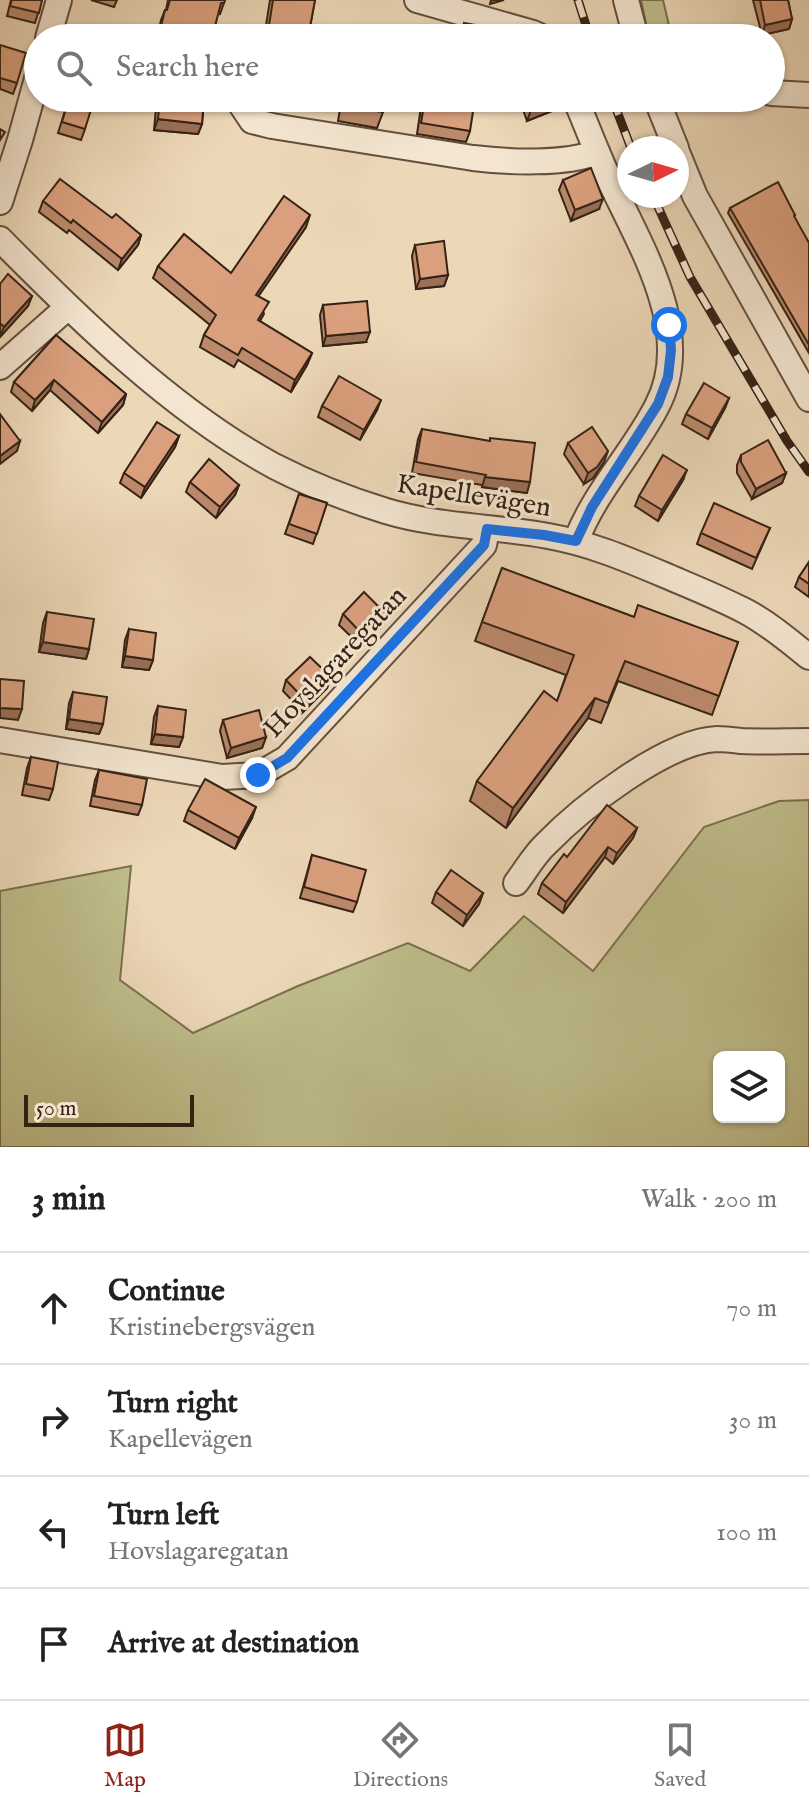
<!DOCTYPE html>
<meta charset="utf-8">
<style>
:root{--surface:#fff;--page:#f2f2f2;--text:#222;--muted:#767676;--line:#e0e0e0;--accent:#8f2418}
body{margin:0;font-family:"IM FELL English",serif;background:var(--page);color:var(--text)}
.controls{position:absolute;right:24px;bottom:24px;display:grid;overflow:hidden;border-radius:12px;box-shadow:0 2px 6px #0004}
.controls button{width:72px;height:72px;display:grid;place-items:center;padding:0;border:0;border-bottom:2px solid var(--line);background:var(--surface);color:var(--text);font:40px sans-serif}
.compass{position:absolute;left:617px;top:136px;width:72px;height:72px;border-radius:50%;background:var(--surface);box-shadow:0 2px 6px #0004;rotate:85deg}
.scale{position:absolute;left:24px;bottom:20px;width:170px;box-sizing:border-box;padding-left:8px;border:4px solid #362215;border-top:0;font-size:22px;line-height:28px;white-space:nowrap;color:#362215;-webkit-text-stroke:6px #f3e5d0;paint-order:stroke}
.stop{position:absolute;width:24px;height:24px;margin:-18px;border:6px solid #1a73e8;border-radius:50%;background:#fff}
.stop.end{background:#1a73e8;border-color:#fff;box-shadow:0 2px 8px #0008}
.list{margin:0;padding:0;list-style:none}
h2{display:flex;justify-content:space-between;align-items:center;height:104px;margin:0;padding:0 32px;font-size:34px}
h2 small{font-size:26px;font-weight:400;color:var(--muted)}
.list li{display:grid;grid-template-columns:52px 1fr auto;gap:24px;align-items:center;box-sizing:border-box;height:112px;padding:0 32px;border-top:2px solid var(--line)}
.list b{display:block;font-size:30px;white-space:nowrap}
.list p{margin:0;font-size:26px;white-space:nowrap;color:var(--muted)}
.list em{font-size:26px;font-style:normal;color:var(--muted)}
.icon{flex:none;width:44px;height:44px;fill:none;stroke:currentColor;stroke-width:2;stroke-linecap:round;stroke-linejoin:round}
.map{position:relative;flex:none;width:809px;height:1147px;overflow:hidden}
.search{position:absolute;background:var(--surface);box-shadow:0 2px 6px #0004;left:24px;right:24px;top:24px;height:88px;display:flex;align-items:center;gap:20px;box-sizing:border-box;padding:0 28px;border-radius:44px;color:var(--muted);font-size:30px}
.sheet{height:552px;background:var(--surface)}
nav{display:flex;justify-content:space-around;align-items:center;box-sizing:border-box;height:112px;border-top:2px solid var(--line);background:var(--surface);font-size:22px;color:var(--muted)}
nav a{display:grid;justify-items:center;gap:4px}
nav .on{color:var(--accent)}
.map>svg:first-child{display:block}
.green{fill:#bebd8a;stroke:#7a7050;stroke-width:2;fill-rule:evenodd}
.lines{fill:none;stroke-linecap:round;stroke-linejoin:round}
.minor-casing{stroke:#644f3e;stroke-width:28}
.minor{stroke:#f3e5d0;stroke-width:24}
.rail-casing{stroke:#362215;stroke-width:9}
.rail{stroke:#f3e5d0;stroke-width:6;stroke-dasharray:18;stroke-linecap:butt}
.wall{fill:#bb8a6c;stroke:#362215;stroke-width:2}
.shaded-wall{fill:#997058;stroke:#362215;stroke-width:2}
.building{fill:#daa07e;stroke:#362215;stroke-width:2}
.route{stroke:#1a73e8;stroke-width:10}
.labels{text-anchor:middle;stroke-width:6;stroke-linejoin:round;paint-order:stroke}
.street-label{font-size:28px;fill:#362215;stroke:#f3e5d0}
</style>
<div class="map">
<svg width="809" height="1147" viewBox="0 0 809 1147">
<rect width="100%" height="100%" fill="#ecd7b7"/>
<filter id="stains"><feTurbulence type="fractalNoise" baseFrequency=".0025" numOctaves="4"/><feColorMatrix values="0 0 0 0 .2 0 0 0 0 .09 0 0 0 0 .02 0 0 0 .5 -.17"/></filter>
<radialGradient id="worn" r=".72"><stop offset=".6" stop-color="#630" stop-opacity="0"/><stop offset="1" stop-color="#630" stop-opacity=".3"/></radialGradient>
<g class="green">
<polygon points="641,0 663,0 672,38 649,38"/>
<path d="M 809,800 L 809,1147 L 0,1147 L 0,891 L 131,866 L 120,980 L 193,1033 L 298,986 L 408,943 L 470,971 L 524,916 L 593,971 L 704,827 L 779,801 ZM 719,1057 L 779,1057 L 779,1117 L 719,1117 Z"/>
</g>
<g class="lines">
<g class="minor-casing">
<g id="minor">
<polyline points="417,0 533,33 544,38"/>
<polyline points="626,0 636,38"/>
<polyline points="48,38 59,0"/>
<polyline points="771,93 809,95"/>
<path d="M 240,98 L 242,106 L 252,121 L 272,126 L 473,158 C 507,162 566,165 597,152"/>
<path d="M 575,98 C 586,124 596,151 608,177 C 639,244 696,332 657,406 C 633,453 595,491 576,541"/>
<polyline points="656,98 676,148"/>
<polyline points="677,152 695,196 809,399"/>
<polyline points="0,202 20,140 38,75"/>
<path d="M 0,239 C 80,320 173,411 274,466 C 307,483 350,500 386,511 C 439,527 494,526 548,536 C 588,543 624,558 662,574 C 690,586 718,597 745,611 C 768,623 789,641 809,657"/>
<polyline points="0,367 68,307"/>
<polyline points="0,740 222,777 258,775 287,758 484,545 487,529"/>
<path d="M 516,883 C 526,870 534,855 546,844 C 581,808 666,741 717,739 C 725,739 733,740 741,741 C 764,742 786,741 809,741"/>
</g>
</g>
<use href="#minor" class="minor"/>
<g class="rail-casing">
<g id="rail">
<polyline points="578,0 590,38"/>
<polyline points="612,98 631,148"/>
<polyline points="653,196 690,277 787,441 809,472"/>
</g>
</g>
<use href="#rail" class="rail"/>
</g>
<g class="wall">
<polygon points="11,0 42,0 35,23 7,16"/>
<polygon points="91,0 117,0 114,7"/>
<polygon points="168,0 225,0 220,14 218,13 212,38 157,38 161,20 165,10 166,10"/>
<polygon points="270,0 315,0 308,38 264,38"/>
<polygon points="753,0 788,0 792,19 789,29 762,35"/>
<polygon points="0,45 17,83 13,94 0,89"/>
<polygon points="69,98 85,129 81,140 58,133"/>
<polygon points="157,98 204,98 202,124 198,134 154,130"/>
<polygon points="342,98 385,98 383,112 377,128 338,121"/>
<polygon points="425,98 470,131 466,142 417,134 421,107"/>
<polygon points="519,98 561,98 557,109 527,121"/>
<polygon points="563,180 599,209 571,221 559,190"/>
<polygon points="43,201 112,218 141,235 138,245 118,270 69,230 67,233 39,212"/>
<polygon points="730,208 795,215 794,217 809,243 809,353 728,213"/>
<polygon points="306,227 258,296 264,314 260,321 312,353 307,365 291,392 238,360 234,367 200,347 204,335 210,325 153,278 158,266 231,273"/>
<polygon points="415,245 448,275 444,286 416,289 412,256"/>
<polygon points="0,284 32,296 28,306 0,337"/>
<polygon points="323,305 366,342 323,346 320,315"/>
<polygon points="56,335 126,394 123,405 98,433 50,390 32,411 11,392 14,382"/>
<polygon points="729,398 725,408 708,439 682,424 686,414"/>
<polygon points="322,406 377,410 360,440 318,417"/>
<polygon points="422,429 527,493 482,487 482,485 412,473 418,439"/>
<polygon points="179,436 175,447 141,498 120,483 124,473"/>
<polygon points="568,443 604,462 593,478 584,484 564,454"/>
<polygon points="741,455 786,473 782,483 752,499 737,473 737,465"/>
<polygon points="683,480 658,521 635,506 639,496"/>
<polygon points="190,482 239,485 235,495 216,518 186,492"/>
<polygon points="299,494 327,503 313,544 285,534"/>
<polygon points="770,528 752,569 697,544 701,533"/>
<polygon points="809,562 809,597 795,587 799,577"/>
<polygon points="502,568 634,617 738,642 712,715 618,681 601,723 588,718 506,828 470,801 477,781 557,701 566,675 475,641"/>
<polygon points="47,612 89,649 86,659 39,652 43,623"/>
<polygon points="343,614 387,615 383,625 362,647 339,625"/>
<polygon points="129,629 153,660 149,670 122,667 125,640"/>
<polygon points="331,677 327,688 303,712 283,691 286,680"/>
<polygon points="73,692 103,724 99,734 66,729 69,703"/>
<polygon points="158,706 183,737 179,747 151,744 154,717"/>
<polygon points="223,720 266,737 262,748 227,758 220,731"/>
<polygon points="31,757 53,789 49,800 22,795 27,768"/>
<polygon points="99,770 142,805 138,815 90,806 95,780"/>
<polygon points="188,810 252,818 235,849 184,821"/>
<polygon points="637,828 633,838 613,864 605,857 563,913 538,894 542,883 567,857"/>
<polygon points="312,855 357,902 353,912 300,898"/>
<polygon points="436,892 483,893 479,904 463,926 432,903"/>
</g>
<g class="shaded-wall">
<polygon points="491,0 504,0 490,4"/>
<polygon points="792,19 789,29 762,35 765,25"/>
<polygon points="561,99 557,109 527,121 531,110"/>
<polygon points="158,119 202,124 198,134 154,130"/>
<polygon points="603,199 599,209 571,221 575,210"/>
<polygon points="310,215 306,227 251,307 256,295"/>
<polygon points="141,235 138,245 118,270 122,259"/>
<polygon points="448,275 444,286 416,289 420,279"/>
<polygon points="32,296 28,306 0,337 4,327"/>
<polygon points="370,332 366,342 323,346 326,336"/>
<polygon points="312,353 307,365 291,392 295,380"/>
<polygon points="54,380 50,390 32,411 35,400"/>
<polygon points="126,394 123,405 98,433 102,422"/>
<polygon points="729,398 725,408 708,439 712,428"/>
<polygon points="381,400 377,410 360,440 364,430"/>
<polygon points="179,436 175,447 141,498 145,487"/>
<polygon points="20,441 17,451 0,464 0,456"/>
<polygon points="608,451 604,462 593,478 584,484 588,473"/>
<polygon points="687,470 683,480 658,521 662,510"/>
<polygon points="786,473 782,483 752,499 756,489"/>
<polygon points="485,477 530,482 527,493 482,487"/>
<polygon points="239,485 235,495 216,518 220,507"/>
<polygon points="387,615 383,625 362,647 365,637"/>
<polygon points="43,642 89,649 86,659 39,652"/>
<polygon points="125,656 153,660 149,670 122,667"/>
<polygon points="331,677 327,688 303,712 306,701"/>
<polygon points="595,698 588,718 506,828 513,808"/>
<polygon points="0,708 22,709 18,720 0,718"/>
<polygon points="69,719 103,724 99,734 66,729"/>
<polygon points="155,734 183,737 179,747 151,744"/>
<polygon points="266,737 262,748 227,758 231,748"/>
<polygon points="256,807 252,818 235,849 239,838"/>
<polygon points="637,828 633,838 613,864 617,853"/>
<polygon points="608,847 605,857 563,913 566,902"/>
<polygon points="483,893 479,904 463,926 467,915"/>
</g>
<g class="building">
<polygon points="12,0 42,0 39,13 10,6"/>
<polygon points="170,0 225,0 224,3 221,3 212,38 158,38 165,10 167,10"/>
<polygon points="273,0 315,0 308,38 267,38"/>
<polygon points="760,0 788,0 792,19 765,25"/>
<polygon points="464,23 487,27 485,38 460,38"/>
<polygon points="356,28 395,34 394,38 355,38"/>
<polygon points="84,33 104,37 103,38 83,38"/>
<polygon points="0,45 26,53 17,83 0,78"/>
<polygon points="69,98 88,98 94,100 85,129 62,122"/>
<polygon points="160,98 204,98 202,124 158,119"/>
<polygon points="345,98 385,98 383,112 344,106"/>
<polygon points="425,98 434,98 474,105 470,131 421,123"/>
<polygon points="526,98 561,98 561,99 531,110"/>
<polygon points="0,129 5,132 0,140"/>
<polygon points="591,168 603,199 575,210 563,180"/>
<polygon points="60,179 112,218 116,214 141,235 122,259 73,220 71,223 43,201"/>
<polygon points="778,182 795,215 794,216 809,243 809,345 730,208"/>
<polygon points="284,196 310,215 256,295 269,302 258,320 312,353 295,380 242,348 238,355 204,335 216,315 158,266 184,234 231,273"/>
<polygon points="444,241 448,275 420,279 415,245"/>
<polygon points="8,274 32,296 4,327 0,323 0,284"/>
<polygon points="367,301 370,332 326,336 323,305"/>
<polygon points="56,335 126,394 102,422 54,380 35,400 14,382"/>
<polygon points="339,376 381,400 364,430 322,406"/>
<polygon points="704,383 729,398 712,428 686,414"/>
<polygon points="0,414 20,441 0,456"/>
<polygon points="157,422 179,436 145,487 124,473"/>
<polygon points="592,427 608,451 597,467 588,473 568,443"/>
<polygon points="422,429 490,441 490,438 535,443 530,482 485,477 486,475 416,462"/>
<polygon points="768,440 786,473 756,489 741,462 741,455"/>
<polygon points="663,455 687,470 662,510 639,496"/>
<polygon points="209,459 239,485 220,507 190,482"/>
<polygon points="299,494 327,503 317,534 289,524"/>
<polygon points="714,503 770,528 756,558 701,533"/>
<polygon points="809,562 809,584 799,577"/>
<polygon points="502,568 634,617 638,605 738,642 719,696 625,661 608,703 595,698 513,808 477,781 544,691 557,701 574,655 482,622"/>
<polygon points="364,592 387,615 365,637 343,614"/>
<polygon points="47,612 94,619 89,649 43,642"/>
<polygon points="129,629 156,633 153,660 125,656"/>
<polygon points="310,657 331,677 306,701 286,680"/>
<polygon points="0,679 24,681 22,709 0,708"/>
<polygon points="73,692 107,697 103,724 69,719"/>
<polygon points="158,706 186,710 183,737 155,734"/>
<polygon points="259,710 266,737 231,748 223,720"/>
<polygon points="31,757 58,762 53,789 26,784"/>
<polygon points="99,770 147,779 142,805 94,796"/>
<polygon points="205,779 256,807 239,838 188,810"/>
<polygon points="607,805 637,828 617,853 608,847 566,902 542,883 564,854 567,857"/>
<polygon points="312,855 366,870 357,902 304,887"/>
<polygon points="451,870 483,893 467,915 436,892"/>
</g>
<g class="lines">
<polyline class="route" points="258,775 287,758 484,545 487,529 544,535 576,541 592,507 658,404 668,377 671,350 669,325"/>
</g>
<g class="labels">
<g class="street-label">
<text transform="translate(474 494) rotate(9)" y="10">Kapellevägen</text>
<text transform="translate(334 661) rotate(-47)" y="10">Hovslagaregatan</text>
</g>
</g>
<rect width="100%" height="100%" filter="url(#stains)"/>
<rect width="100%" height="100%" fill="url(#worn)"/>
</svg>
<div class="controls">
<button><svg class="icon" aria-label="layers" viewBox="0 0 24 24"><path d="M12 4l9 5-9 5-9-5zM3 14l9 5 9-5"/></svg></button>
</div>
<svg class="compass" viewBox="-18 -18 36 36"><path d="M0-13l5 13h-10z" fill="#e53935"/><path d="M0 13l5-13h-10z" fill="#767676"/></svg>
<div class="scale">50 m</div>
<div class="stop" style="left:669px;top:325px"></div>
<div class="stop end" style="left:258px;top:775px"></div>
<div class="search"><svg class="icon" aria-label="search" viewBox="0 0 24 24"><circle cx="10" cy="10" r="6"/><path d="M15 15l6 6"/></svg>Search here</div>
</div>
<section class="sheet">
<h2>3 min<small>Walk · 200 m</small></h2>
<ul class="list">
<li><svg class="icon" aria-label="ahead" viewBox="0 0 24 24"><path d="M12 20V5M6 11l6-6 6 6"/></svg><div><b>Continue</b><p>Kristinebergsvägen</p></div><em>70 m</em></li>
<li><svg class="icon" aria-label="right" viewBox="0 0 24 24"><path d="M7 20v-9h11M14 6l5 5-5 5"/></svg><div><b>Turn right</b><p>Kapellevägen</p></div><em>30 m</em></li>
<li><svg class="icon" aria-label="left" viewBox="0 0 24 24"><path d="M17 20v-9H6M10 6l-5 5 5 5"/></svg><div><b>Turn left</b><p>Hovslagaregatan</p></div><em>100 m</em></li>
<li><svg class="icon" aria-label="arrive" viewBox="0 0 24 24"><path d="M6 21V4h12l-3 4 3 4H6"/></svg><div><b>Arrive at destination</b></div></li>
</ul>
</section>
<nav>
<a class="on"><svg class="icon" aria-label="map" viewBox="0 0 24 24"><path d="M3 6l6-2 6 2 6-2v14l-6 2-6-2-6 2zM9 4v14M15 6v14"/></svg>Map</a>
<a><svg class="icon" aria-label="directions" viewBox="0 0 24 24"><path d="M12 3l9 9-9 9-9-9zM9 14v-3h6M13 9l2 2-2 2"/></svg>Directions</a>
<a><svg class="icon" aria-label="saved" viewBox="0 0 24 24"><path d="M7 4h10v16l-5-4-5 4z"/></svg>Saved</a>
</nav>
